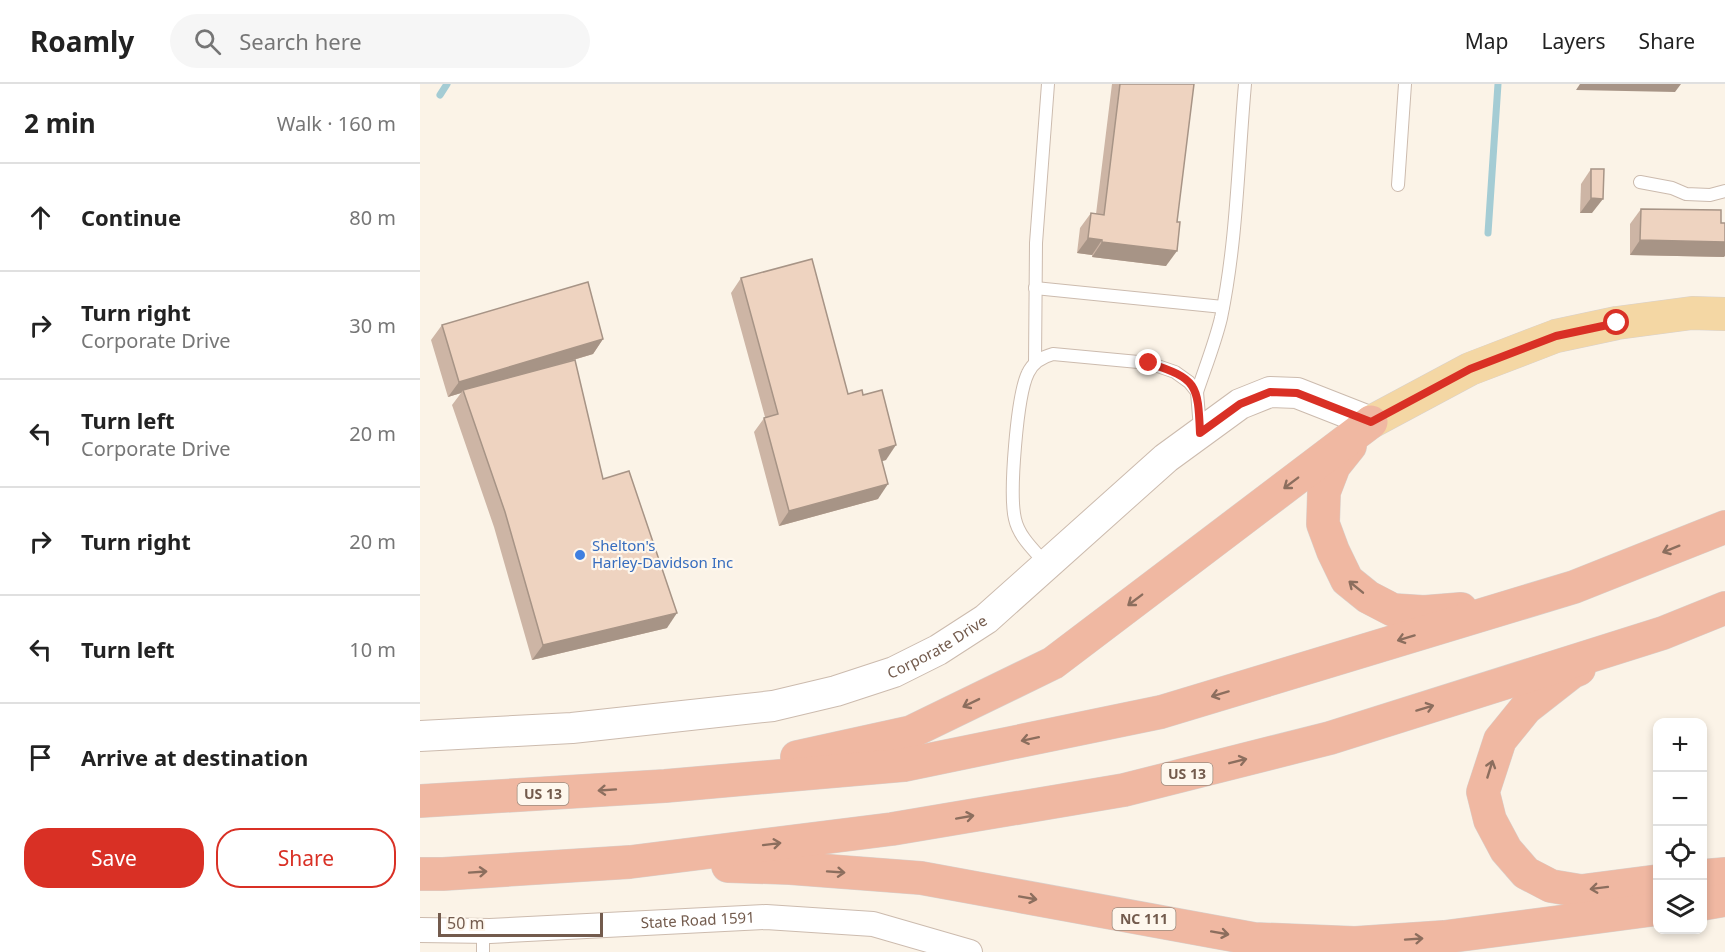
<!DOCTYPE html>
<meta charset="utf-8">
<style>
:root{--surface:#fff;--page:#f6f6f6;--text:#222;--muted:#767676;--line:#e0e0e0;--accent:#d93025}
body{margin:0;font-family:"Noto Sans",sans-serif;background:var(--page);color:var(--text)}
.controls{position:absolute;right:18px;bottom:18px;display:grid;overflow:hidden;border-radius:12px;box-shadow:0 3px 9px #0003}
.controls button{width:54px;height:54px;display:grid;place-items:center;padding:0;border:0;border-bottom:2px solid var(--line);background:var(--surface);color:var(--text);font:30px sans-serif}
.scale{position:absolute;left:18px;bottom:15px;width:165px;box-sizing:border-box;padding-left:6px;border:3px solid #735b4d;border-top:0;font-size:16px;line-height:21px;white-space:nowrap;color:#735b4d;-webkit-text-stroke:4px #fef7ed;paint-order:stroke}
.stop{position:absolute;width:18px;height:18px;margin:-14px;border:4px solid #d93025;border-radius:50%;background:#fff}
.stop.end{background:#d93025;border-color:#fff;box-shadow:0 2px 6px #0008}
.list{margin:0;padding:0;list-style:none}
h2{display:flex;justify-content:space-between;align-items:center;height:78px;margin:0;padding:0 24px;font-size:26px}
h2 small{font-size:20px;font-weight:400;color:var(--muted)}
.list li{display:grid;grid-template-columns:39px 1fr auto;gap:18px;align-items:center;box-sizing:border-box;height:108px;padding:0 24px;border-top:2px solid var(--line)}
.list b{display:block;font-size:22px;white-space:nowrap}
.list p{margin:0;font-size:20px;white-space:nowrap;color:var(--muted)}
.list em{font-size:20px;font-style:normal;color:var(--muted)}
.actions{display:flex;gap:12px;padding:18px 24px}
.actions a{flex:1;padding:14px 0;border:2px solid var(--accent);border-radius:24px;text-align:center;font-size:21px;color:var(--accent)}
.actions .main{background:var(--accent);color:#fff}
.icon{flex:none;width:33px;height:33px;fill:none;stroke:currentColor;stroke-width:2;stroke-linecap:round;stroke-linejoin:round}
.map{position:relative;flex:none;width:1305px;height:868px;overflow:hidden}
header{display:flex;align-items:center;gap:36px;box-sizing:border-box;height:84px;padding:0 30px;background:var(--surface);border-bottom:2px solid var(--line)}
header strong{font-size:28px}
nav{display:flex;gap:33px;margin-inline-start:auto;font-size:21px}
.search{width:420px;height:54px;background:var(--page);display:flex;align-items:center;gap:15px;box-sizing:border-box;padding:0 21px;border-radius:33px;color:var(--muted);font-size:22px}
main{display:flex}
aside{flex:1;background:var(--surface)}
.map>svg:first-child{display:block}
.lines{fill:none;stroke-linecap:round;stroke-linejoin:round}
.stream{stroke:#a4ccd4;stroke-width:7}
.service-casing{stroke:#ccbbae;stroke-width:14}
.minor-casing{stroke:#ccbbae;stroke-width:26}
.tertiary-casing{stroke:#ccbbae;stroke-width:32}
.primary-casing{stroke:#d8d1cd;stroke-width:34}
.motorway-casing{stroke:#d8d1cd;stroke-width:34}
.service{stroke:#fff;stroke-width:12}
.minor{stroke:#fff;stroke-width:24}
.tertiary{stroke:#fff;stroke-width:30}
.primary{stroke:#f4d7a4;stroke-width:33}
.motorway{stroke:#f0b8a2;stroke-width:33}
.wall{fill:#cdb5a5}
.shaded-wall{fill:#a79486}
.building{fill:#eed3c0;stroke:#a79486;stroke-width:1.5}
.oneway{stroke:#8c6e5e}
.route{stroke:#d93025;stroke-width:8}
.shop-dot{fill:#3f7fe0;stroke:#fef7ed;stroke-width:2}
.labels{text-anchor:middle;stroke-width:4.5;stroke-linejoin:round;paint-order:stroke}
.shield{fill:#fef7ed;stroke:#9d8a7d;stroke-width:1.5}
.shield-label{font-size:14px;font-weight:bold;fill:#735b4d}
.shop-label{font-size:15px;fill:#366cbe;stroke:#fef7ed;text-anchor:start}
.street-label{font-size:15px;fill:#735b4d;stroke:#fef7ed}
</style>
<header>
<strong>Roamly</strong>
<div class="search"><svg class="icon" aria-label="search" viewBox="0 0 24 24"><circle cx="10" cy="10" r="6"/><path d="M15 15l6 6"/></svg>Search here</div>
<nav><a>Map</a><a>Layers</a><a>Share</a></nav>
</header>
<main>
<aside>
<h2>2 min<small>Walk · 160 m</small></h2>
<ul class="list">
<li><svg class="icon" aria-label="ahead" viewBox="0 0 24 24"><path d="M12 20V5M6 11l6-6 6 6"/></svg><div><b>Continue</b></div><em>80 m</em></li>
<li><svg class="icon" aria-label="right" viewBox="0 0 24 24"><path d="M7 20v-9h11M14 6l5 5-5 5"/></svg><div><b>Turn right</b><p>Corporate Drive</p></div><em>30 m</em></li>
<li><svg class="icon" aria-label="left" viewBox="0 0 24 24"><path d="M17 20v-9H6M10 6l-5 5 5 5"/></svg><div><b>Turn left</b><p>Corporate Drive</p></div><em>20 m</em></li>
<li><svg class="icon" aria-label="right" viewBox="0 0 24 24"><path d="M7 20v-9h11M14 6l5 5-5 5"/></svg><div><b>Turn right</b></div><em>20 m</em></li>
<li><svg class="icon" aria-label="left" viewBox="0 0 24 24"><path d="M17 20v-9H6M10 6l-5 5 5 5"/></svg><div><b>Turn left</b></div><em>10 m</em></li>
<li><svg class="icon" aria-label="arrive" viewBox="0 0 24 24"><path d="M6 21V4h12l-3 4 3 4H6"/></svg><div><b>Arrive at destination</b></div></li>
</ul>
<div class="actions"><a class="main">Save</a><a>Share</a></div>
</aside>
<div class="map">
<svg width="1305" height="868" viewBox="0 0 1305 868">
<rect width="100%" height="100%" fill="#fbf3e7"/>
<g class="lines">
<g class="stream">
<polyline points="20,11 27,0"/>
<polyline points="1068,149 1078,0"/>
</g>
<g class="service-casing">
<g id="service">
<polyline points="1220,98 1252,104 1266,110 1290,111 1305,107"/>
<polyline points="978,101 985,0"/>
<polyline points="615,204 803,223"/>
<polyline points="615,279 616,159 628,0"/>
<path d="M 777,308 C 785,284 795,259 801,234 C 817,157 818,78 825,0"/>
<path d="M 626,480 C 614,466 599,453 595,435 C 589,410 597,311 608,289 C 613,278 622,273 633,270 L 729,279 L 755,288 L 769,298 L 777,308 L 780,345"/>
<polyline points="63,847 63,868"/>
</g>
</g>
<g class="minor-casing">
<g id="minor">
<path id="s1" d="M 0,846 L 70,847 L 346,833 L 453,840 L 550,868"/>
</g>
</g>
<g class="tertiary-casing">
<g id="tertiary">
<path id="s2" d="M 0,652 L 152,644 L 353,622 L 416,607 L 474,588 L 518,566 L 566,535 L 746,374 L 820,320 L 850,308 L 877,309 L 951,338"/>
</g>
</g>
<g class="primary-casing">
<polyline id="primary" points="951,338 1050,285 1136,252 1197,239 1272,229 1305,230"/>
</g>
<g class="motorway-casing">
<g id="motorway">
<polyline points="930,362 914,382 904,408 903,440 913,467 927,496 948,513 973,526 1004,528 1041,525"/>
<polyline points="1159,585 1152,588 1106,624 1080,656 1063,708 1070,736 1086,766 1106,789 1131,802 1161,807 1238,797"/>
<polyline points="377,673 491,648 633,579 951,338"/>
<polyline points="0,717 245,702 484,681 741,628 1154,503 1305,443"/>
<polyline points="308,782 370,784 501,794 834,855 935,859 1024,853 1238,825"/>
<polyline points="0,790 23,790 210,778 472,745 704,706 910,654 1243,549 1305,524"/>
<polyline points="1282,792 1305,790"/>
<polyline points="1282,820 1305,816"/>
</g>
</g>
<use href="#service" class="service"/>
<use href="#minor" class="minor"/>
<use href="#tertiary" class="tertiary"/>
<use href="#primary" class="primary"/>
<use href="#motorway" class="motorway"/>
</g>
<g class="wall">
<polygon points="692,0 774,0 746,182 672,173 672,171 657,169 660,144 671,129 676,130"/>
<polygon points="1171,85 1172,129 1160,129 1161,100"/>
<polygon points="1221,125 1301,139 1304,173 1210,171 1210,140"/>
<polygon points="321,194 428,310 466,376 462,377 458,415 359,442 334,348 345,333 311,209"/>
<polygon points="22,241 183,255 173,270 134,282 183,395 247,544 112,576 74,443 32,321 41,309 28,313 11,256"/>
</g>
<g class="shaded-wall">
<polygon points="1160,0 1261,0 1255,8 1156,6"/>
<polygon points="1171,114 1183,115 1172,129 1160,129"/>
<polygon points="668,154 682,156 672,171 657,169"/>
<polygon points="1220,156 1305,158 1305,172 1304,173 1210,171"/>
<polygon points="682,158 757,167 746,182 672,173"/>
<polygon points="183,255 173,270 44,308 43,306 41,309 28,313 39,298"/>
<polygon points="476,361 466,376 448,381 459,366"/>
<polygon points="468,400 458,415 359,442 369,427"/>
<polygon points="257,529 247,544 112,576 123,561"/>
</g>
<g class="building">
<polygon points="700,0 774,0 757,138 760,138 757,167 682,158 682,156 668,154 671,129 684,131"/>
<polygon points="1171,85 1184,85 1183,115 1171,114"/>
<polygon points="1221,125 1301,126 1301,139 1305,139 1305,158 1220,156"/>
<polygon points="392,175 428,310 442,306 443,311 462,306 476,361 459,366 468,400 369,427 344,334 358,330 321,194"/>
<polygon points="168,198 183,255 39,298 22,241"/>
<polygon points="155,276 183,395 209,387 257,529 123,561 85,428 43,306"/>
</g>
<defs><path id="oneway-shaft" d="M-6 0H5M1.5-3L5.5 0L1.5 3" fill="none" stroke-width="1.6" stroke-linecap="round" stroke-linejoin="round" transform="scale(1.5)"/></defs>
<g class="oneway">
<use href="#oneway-shaft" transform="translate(871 399) rotate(143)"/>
<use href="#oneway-shaft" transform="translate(1251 465) rotate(158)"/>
<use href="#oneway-shaft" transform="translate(936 503) rotate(-141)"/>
<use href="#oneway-shaft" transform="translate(715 516) rotate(143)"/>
<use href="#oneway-shaft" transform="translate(986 554) rotate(163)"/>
<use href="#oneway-shaft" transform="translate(800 610) rotate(163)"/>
<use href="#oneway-shaft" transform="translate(551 619) rotate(154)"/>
<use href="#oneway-shaft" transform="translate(1005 624) rotate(-17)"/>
<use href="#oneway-shaft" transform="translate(610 655) rotate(168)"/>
<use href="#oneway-shaft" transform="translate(818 677) rotate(-14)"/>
<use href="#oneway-shaft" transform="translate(1070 685) rotate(-73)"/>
<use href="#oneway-shaft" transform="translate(187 706) rotate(176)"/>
<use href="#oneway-shaft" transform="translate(545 733) rotate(-10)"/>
<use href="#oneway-shaft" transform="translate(352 760) rotate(-7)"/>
<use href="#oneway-shaft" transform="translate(58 788) rotate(-4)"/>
<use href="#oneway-shaft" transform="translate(416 788) rotate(4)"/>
<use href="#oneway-shaft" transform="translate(1179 804) rotate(173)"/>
<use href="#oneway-shaft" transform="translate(608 814) rotate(10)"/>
<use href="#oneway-shaft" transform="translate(800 849) rotate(10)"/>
<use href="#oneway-shaft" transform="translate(994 855) rotate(-4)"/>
</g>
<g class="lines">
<path class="route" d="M 729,279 C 777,295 778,300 780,349 L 820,320 L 850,308 L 877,309 L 951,338 L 1050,285 L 1136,252 L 1197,239"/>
</g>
<circle class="shop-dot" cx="160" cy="471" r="6"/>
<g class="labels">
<g class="shield">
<rect x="741.5" y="679" width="51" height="22" rx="4.5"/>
<rect x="97.5" y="699" width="51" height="22" rx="4.5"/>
<rect x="692.5" y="824" width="63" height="22" rx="4.5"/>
</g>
<g class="shield-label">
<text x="767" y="695">US 13</text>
<text x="123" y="715">US 13</text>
<text x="724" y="840">NC 111</text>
</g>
<g class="shop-label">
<text x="172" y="467">Shelton's<tspan x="172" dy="17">Harley-Davidson Inc</tspan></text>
</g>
<g class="street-label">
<text dy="5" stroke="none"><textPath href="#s2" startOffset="530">Corporate Drive</textPath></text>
<text dy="5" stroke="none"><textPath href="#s1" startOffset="278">State Road 1591</textPath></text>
</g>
</g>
</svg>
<div class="controls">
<button>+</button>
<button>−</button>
<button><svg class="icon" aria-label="locate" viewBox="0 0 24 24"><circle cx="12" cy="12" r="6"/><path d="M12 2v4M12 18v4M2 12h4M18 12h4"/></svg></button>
<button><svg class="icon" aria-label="layers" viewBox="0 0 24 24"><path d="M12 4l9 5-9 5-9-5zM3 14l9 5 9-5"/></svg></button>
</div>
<div class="scale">50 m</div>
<div class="stop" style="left:1197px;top:239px"></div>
<div class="stop end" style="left:729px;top:279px"></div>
</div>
</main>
